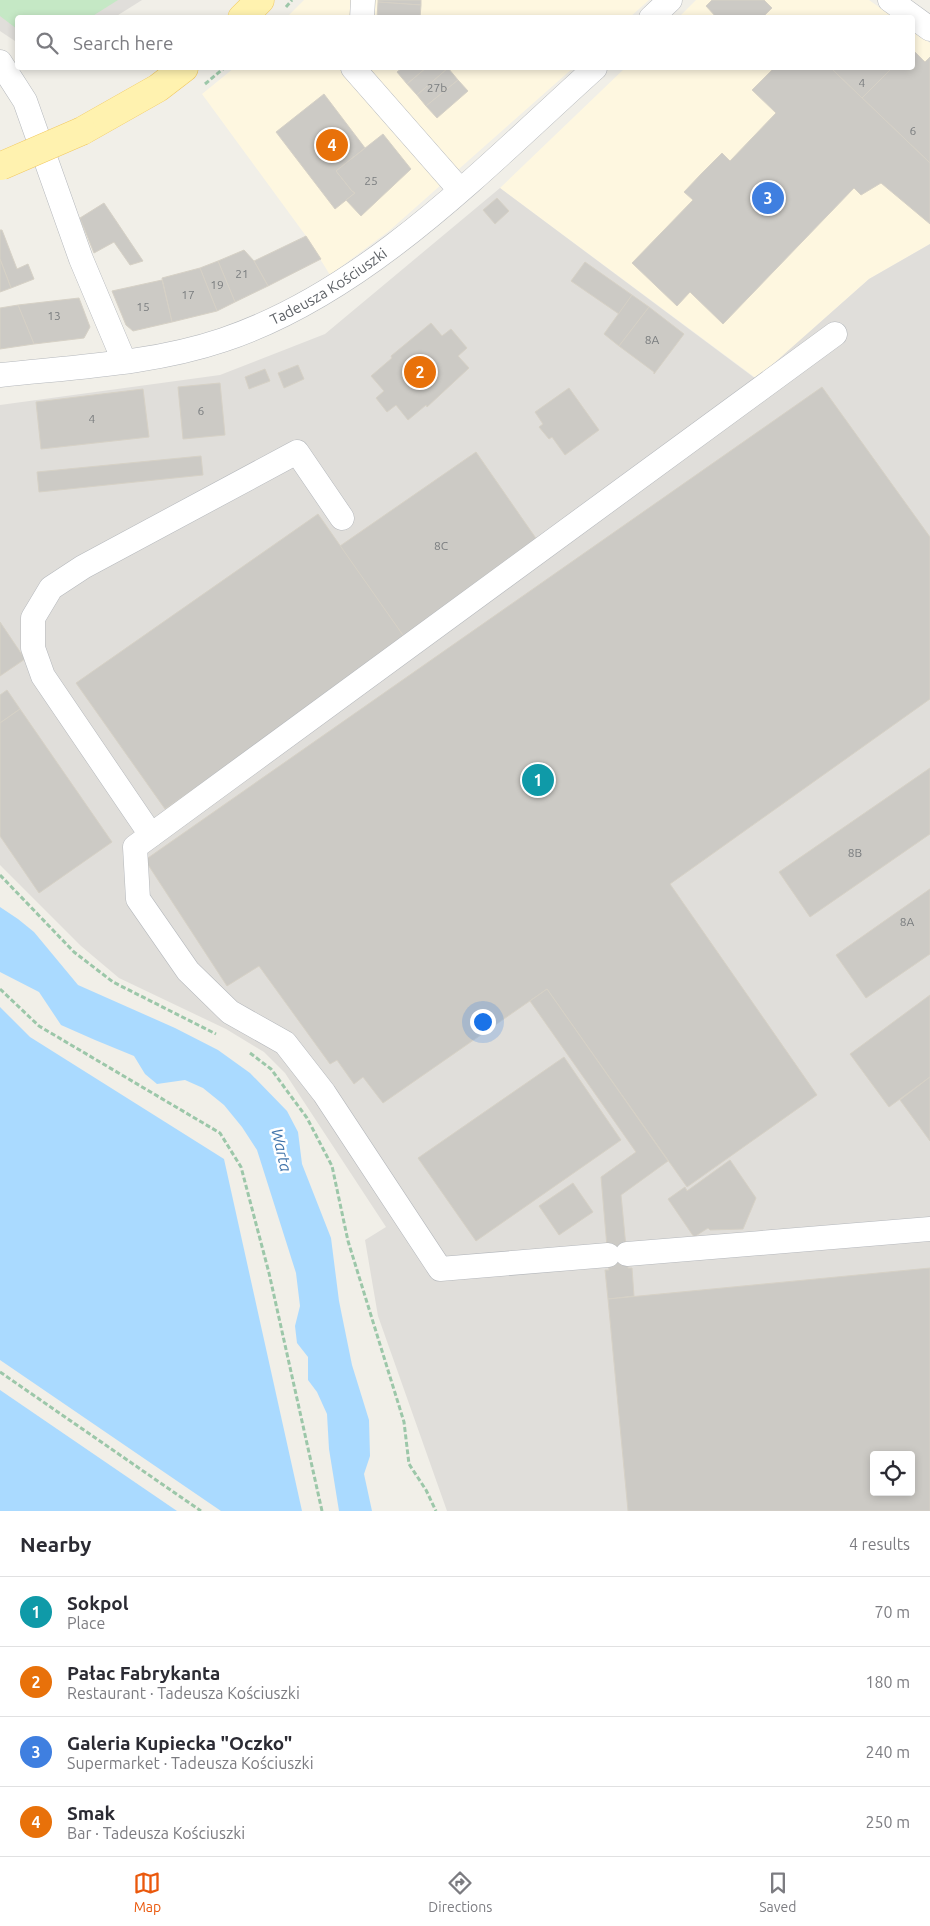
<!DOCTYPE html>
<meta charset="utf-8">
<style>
:root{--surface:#fff;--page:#f7f7f7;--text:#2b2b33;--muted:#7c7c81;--line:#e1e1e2;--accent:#ea580c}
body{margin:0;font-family:Ubuntu,sans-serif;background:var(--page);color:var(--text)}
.controls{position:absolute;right:15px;bottom:15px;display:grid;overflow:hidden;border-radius:5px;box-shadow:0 2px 8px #0003}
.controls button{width:45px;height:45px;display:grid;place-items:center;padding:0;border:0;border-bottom:1px solid var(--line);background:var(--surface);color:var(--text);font:25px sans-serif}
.you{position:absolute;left:482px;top:1021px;width:18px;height:18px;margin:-12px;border:4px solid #fff;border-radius:50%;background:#1a73e8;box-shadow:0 0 0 8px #1a73e833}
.badge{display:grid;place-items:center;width:32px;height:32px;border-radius:50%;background:var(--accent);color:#fff;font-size:16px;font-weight:700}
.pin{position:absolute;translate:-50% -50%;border:2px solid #fff;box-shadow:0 1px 5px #0006}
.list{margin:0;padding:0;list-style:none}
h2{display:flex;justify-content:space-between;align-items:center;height:65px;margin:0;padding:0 20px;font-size:21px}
h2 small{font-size:16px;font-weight:400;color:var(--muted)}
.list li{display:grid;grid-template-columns:32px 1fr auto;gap:15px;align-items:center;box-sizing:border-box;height:70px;padding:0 20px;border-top:1px solid var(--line)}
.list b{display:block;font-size:19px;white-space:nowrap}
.list p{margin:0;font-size:16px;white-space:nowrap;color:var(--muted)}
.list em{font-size:16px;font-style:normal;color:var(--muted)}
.icon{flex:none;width:28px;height:28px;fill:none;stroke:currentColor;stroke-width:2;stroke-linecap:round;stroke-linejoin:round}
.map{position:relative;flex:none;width:930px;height:1511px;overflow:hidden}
.search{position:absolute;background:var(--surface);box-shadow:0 2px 8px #0003;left:15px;right:15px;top:15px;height:55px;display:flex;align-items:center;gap:12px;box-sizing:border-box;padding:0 18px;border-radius:5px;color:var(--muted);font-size:19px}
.sheet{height:345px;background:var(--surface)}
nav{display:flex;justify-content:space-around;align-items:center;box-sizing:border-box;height:70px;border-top:1px solid var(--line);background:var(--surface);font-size:14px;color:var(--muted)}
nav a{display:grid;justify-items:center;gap:2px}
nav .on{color:var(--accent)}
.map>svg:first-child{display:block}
.commercial{fill:#fef7e0}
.industrial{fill:#e0deda;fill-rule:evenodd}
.green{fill:#c5e8c5}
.water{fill:#aadaff}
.building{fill:#cccac5;stroke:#d6d1c6;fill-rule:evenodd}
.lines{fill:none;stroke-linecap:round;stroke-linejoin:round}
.minor-casing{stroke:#b5b8bc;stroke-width:25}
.major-casing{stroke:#f2c960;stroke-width:29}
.path{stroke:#9cc7a9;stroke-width:3;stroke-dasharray:5 2.5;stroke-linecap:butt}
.minor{stroke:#fff;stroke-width:24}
.major{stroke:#fff2af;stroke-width:28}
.major-bridge-casing{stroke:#f2c960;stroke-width:29;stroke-linecap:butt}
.major-bridge{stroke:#fff2af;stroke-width:28}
.labels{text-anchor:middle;stroke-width:5;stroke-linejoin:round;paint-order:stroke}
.number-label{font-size:12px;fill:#7a7d7f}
.street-label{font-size:15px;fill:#5f6368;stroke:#fff}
.water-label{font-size:16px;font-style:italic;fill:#4174aa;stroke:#fff}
</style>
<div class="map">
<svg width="930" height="1511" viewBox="0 0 930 1511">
<rect width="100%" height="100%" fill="#f1efe8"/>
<g class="commercial">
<polygon points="304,0 649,0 629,18 286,18"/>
<polygon points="696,0 869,0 893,17 678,18"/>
<polygon points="913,31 930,43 930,244 869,279 757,379 500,188 625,68 912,68"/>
<polygon points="234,68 573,68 389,231 330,275 306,236 202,94"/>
</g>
<g class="industrial">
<polygon points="0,0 142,0 115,17 18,18 17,44 15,41 0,31"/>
<path d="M 500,188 L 756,379 L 869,279 L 930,244 L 930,1511 L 447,1511 L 378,1316 L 365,1240 L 386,1227 L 285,1073 L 264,1052 L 226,1029 L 119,978 L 81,946 L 0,865 L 0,405 L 220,375 L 325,334 ZM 874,1455 L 911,1455 L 911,1492 L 874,1492 Z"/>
</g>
<polygon class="green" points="0,0 118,0 91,17 18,18 17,29 0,16"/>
<g class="water">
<polygon points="0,907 18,919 34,932 78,985 175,1028 218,1050 250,1073 287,1111 298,1132 302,1164 331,1238 339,1301 352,1365 369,1420 370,1456 364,1474 372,1511 339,1511 329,1449 327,1414 317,1392 308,1380 308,1357 297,1343 295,1326 300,1306 296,1273 257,1150 242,1127 224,1105 203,1088 185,1080 157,1084 145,1074 134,1056 95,1040 61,1025 39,992 0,972"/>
<polygon points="0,1007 30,1037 224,1159 302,1511 221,1511 0,1360"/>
<polygon points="0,1390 177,1511 0,1511"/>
</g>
<g class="building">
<polygon points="378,0 421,0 421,5 378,2"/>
<polygon points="712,0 764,0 772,8 762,18 717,18 706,6"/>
<polygon points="378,2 421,5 420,18 377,18"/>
<polygon points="912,49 925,62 930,57 930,163 862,98 892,68 912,68"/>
<polygon points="402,68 426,68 407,84 397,72"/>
<polygon points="426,68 448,68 417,95 407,84"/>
<polygon points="448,68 458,80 426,106 417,95"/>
<polygon points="774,68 831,68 930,163 930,224 881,183 861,195 854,188 723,324 690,292 677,306 632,263 693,200 684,192 702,173 722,153 730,161 776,113 752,90"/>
<polygon points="831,68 892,68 862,98"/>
<polygon points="458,80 468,91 437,118 426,106"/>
<polygon points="324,94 365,148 336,171 352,191 355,193 335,209 276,132"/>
<polygon points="383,134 411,169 361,216 346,200 355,193 352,191 336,171"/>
<polygon points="497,198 509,211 495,224 483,210"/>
<polygon points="104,203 143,261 130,265 114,242 94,253 80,218"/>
<polygon points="0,230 2,230 17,269 28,264 34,279 11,288 0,259"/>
<polygon points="306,236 321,259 268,286 254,261"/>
<polygon points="244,250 254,261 268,286 235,302 218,261"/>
<polygon points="0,259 11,288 0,292"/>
<polygon points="218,261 235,302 217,311 200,268"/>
<polygon points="585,262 632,295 619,314 571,281"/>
<polygon points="200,268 217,311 172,322 162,278"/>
<polygon points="162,280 172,322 133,331 126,325 112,291"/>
<polygon points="632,295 649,307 619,346 604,334"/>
<polygon points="79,298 90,327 84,338 34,344 18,305"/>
<polygon points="18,305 34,344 0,349 0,308"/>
<polygon points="649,307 684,334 654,374 654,372 619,346"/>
<polygon points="431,323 442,336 451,329 467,348 458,356 469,368 427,407 426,405 408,420 396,405 387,412 376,398 384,391 371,376 392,358 391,356"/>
<polygon points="298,365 304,379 284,388 278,373"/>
<polygon points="265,369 270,381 249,389 245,377"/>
<polygon points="220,383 225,435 183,439 178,387"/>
<polygon points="822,387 930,537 930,699 670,884 817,1095 687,1187 547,989 383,1103 363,1077 354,1084 337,1060 330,1064 259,966 227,986 145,860"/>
<polygon points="569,388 599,430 565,455 552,437 549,439 539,427 543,424 535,412"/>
<polygon points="143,389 149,437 41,449 36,402"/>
<polygon points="476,452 542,547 407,641 340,546"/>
<polygon points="201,456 203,475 39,492 37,472"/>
<polygon points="318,514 407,641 165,809 76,683"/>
<polygon points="0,622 25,659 0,676"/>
<polygon points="7,690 20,709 0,723 0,695"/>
<polygon points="20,709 112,842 39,893 0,836 0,723"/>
<polygon points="930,768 930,834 810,917 779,872"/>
<polygon points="930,889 930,954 866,998 836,955"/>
<polygon points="547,989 668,1161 621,1195 628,1268 632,1268 634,1296 608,1299 605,1270 609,1270 601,1177 636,1152 530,1001"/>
<polygon points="930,995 930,1077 889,1107 850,1054"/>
<polygon points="564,1057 621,1140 476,1241 418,1158"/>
<polygon points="930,1077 930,1141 900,1100"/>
<polygon points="730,1160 756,1198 743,1229 710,1230 708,1228 694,1237 668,1199 685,1187 687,1191"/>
<polygon points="573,1183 593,1212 559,1235 539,1206"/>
<path d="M 930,1268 L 930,1511 L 628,1511 L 608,1299 ZM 874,1455 L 911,1455 L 911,1492 L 874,1492 Z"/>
</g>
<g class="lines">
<g class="minor-casing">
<g id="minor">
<polyline points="890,0 930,29"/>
<polyline points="362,18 363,0"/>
<polyline points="651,18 670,0"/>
<polyline points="0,62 25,101 81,259 124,361"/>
<polyline points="353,68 460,190"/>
<path id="s1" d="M 0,375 C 74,367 152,364 223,340 C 367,292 485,167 595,68"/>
<polyline points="151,835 43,676 33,648 33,618 51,588 83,567 297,452 342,518"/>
<polyline points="627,1254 930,1229"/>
<polyline points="608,1255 440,1269 324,1093 285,1043 230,1012 188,971 138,899 135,847 835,334"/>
</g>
</g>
<g class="major-casing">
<g id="major">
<polyline points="242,18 260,0"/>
<polyline points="82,131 158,88 184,68"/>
</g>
</g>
<g class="path">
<polyline points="286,7 292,0"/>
<polyline points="205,84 224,68"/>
<polyline points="0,875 74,952 113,982 216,1034"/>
<polyline points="0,989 39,1026 220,1133 241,1167 269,1273 322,1511"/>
<polyline points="250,1053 271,1069 307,1118 332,1166 348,1241 404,1422 409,1464 426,1490 436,1511"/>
<polyline points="0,1372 201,1511"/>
</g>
<use href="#minor" class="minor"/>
<use href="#major" class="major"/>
<g class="major-bridge-casing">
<polyline id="major-bridge" points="1,166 82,131"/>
</g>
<use href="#major-bridge" class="major-bridge"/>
</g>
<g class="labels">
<g class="number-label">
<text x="862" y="87">4</text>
<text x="437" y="92">27b</text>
<text x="913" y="135">6</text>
<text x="371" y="185">25</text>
<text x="242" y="278">21</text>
<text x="217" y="289">19</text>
<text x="188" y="299">17</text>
<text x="143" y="311">15</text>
<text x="54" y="320">13</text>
<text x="652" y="344">8A</text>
<text x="201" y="415">6</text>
<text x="92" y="423">4</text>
<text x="441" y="550">8C</text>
<text x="855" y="857">8B</text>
<text x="907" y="926">8A</text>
</g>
<g class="street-label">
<text dy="5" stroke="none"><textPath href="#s1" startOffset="345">Tadeusza Kościuszki</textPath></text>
</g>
<g class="water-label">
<text transform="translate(282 1150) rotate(77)" y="6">Warta</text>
</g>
</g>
</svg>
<div class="controls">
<button><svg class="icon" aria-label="locate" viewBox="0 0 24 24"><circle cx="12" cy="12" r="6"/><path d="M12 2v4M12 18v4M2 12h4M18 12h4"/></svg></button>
</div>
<div class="you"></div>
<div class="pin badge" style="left:538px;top:780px;background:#0f9aa8">1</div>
<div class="pin badge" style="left:420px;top:372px;background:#e8710a">2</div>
<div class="pin badge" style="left:768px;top:198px;background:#3f7fe0">3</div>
<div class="pin badge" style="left:332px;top:145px;background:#e8710a">4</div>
<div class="search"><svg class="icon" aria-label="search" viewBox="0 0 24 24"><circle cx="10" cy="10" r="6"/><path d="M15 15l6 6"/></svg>Search here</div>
</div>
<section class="sheet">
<h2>Nearby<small>4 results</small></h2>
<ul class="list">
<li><span class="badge" style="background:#0f9aa8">1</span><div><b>Sokpol</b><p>Place</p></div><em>70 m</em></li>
<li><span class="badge" style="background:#e8710a">2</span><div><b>Pałac Fabrykanta</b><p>Restaurant · Tadeusza Kościuszki</p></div><em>180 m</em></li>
<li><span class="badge" style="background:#3f7fe0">3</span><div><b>Galeria Kupiecka &quot;Oczko&quot;</b><p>Supermarket · Tadeusza Kościuszki</p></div><em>240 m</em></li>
<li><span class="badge" style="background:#e8710a">4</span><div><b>Smak</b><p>Bar · Tadeusza Kościuszki</p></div><em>250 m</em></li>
</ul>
</section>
<nav>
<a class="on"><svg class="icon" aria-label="map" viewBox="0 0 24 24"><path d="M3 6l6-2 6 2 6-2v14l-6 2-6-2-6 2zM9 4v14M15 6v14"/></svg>Map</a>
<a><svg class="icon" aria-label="directions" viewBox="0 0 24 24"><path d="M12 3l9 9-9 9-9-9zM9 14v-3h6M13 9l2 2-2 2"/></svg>Directions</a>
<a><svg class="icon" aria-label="saved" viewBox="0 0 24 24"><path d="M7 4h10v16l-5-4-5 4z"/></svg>Saved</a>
</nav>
